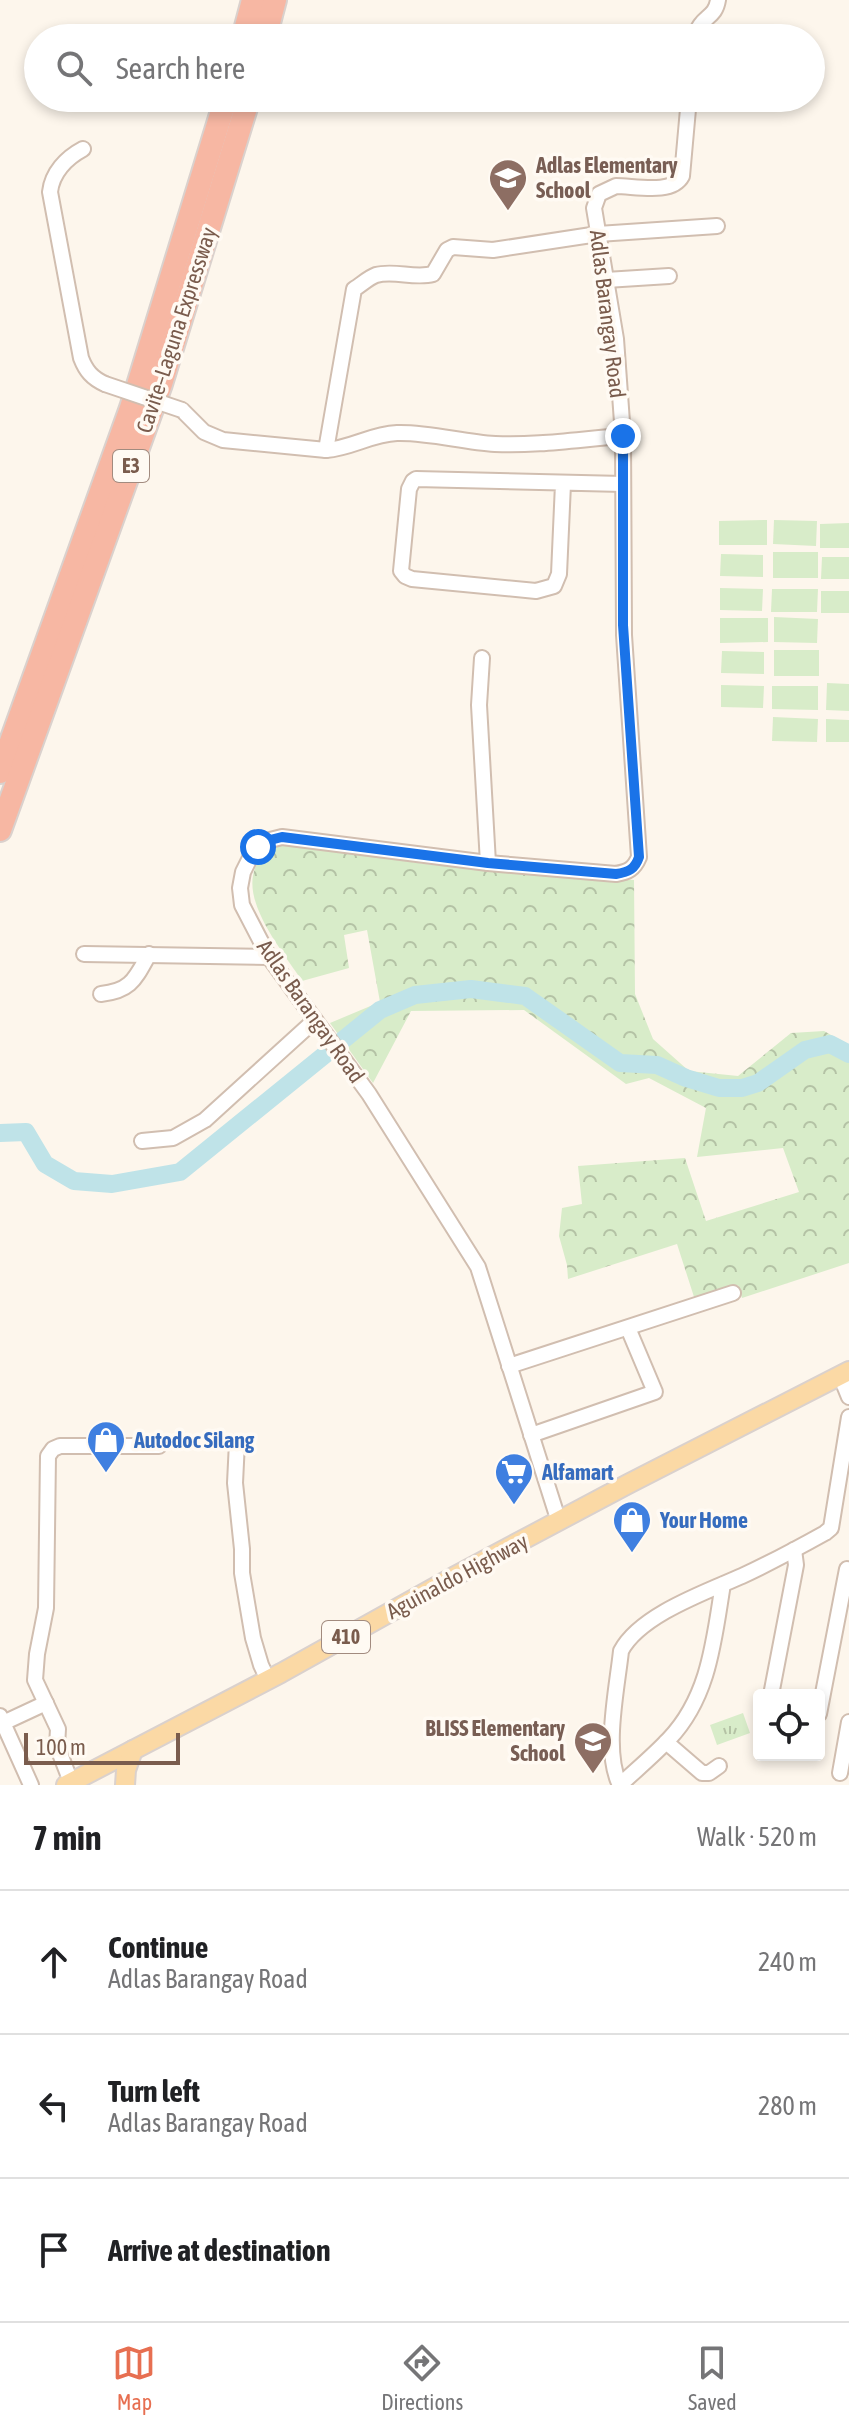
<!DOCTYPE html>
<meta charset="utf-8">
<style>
:root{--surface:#fff;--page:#f2f2f2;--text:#202124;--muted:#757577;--line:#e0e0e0;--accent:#e76f51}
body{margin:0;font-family:"Asap Condensed",sans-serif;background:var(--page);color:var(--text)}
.controls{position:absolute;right:24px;bottom:24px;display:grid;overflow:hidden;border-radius:8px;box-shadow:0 4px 12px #0003}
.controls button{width:72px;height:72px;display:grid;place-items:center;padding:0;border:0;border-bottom:2px solid var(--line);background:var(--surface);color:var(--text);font:40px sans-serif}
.scale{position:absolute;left:24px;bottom:20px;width:156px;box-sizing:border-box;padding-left:8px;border:4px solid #7a5c4d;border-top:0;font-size:22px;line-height:28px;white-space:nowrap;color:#7a5c4d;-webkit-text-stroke:6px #fffaf3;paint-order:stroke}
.stop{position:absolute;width:24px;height:24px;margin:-18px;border:6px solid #1a73e8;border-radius:50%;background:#fff}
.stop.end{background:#1a73e8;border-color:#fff;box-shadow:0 2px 8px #0008}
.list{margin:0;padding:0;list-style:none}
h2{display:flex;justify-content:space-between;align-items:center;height:104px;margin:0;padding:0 32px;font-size:34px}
h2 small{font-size:26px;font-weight:400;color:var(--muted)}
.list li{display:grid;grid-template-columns:52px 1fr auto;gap:24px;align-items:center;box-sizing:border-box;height:144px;padding:0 32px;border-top:2px solid var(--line)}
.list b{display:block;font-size:30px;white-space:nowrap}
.list p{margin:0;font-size:26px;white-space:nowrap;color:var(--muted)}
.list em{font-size:26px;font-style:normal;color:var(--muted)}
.icon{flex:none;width:44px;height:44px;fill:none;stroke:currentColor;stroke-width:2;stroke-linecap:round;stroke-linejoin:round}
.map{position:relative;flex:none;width:849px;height:1785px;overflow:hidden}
.search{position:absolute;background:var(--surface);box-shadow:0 4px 12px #0003;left:24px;right:24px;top:24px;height:88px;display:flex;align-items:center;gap:20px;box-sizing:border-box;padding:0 28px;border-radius:44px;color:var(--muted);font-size:30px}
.sheet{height:536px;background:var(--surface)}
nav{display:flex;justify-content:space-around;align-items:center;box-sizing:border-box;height:112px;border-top:2px solid var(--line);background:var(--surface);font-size:22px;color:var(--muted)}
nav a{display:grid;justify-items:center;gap:4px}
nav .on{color:var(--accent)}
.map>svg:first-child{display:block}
.forest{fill:url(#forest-crowns)}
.park{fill:url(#park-tufts)}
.garden{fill:#d8ecc9}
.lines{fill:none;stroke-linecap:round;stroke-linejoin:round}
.river{stroke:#bfe3e8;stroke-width:18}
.minor-casing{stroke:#d1beb0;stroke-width:18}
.major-casing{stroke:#dad1cd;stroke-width:22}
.highway-casing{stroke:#dad1cd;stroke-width:26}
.minor{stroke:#fff;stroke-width:14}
.major{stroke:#fbd9a5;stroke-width:18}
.highway{stroke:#f7b7a3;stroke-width:22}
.minor-bridge-casing{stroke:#d1beb0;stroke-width:18;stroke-linecap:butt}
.minor-bridge{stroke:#fff;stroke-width:14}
.route{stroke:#1a73e8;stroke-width:10}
.labels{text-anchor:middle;stroke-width:7;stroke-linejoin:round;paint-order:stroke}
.shield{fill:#fffaf3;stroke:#a28b7f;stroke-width:2}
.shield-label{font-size:20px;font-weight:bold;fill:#7a5c4d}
.education-label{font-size:22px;font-weight:bold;fill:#785e54;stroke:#fffaf3;text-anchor:start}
.street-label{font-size:22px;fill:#7a5c4d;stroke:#fffaf3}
.shop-label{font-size:22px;font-weight:bold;fill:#366cbe;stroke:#fffaf3;text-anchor:start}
</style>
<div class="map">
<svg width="849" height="1785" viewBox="0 0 849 1785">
<defs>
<pattern id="forest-crowns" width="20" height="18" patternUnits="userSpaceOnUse" patternTransform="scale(2)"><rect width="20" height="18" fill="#d8ecc9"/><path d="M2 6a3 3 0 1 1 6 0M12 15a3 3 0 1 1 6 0" fill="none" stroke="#b4c2a5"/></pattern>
<pattern id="park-tufts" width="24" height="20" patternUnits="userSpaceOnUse" patternTransform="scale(2)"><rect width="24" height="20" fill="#d8ecc9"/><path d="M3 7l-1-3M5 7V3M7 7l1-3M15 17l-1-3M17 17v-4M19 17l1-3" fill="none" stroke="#b4c2a5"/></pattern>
</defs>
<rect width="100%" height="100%" fill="#fdf6ec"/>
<path class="forest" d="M 287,844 L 426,864 L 634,880 L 635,994 L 653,1039 L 689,1071 L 738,1076 L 791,1033 L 824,1031 L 849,1045 L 849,1263 L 742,1298 L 738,1285 L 695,1300 L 677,1244 L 568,1279 L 567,1265 L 559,1236 L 562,1208 L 582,1204 L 578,1166 L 685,1158 L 706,1221 L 799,1192 L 783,1148 L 697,1157 L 706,1108 L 649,1078 L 626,1084 L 524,1010 L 411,1011 L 373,1083 L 330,1023 L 380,1002 L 367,930 L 344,935 L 349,968 L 302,981 C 282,950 238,899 257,864 C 259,859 264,851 269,849 C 273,846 282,845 287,844 Z"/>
<polygon class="park" points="743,1713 750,1733 717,1745 710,1725"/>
<g class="garden">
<polygon points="767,520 767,545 719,545 719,521"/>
<polygon points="774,520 817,521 816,546 773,544"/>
<polygon points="849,523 849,548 820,548 820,524"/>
<rect x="773" y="552" width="45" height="26"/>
<polygon points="721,554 763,555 763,577 720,576"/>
<polygon points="822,557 849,557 849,579 821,579"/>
<polygon points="720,588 763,589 762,611 720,610"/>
<polygon points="772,589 818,589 817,612 771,612"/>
<rect x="821" y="591" width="28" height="22"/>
<polygon points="774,617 818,619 817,643 774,642"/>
<polygon points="720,618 768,618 768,642 720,643"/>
<rect x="774" y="650" width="45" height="26"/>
<polygon points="722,651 764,652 764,674 721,673"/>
<polygon points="827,683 849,684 849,711 826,710"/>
<polygon points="721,685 764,686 763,708 721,707"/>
<polygon points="772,686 818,686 818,710 772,709"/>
<polygon points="773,717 818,719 817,742 772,741"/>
<polygon points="826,719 849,720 849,742 826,742"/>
</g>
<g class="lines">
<polyline class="river" points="0,1133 26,1132 45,1164 74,1181 112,1184 180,1172 380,1010 415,995 471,989 525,996 620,1063 657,1065 686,1078 719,1088 742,1088 758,1083 805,1050 830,1044 849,1054"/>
<g class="minor-casing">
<g id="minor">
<path d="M 695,38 C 700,15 715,20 718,0"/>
<path d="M 83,149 C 66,158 52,173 50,192 L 81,358 C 86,371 92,378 105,384"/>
<polyline points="606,280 669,276"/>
<path d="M 182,410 L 204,432 L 223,440 L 326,450 C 352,448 371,434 397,433 C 429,432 462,442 495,444 C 537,446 581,439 623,436"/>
<path d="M 326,450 L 354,289 C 361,285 368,278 376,275 C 394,270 415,279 433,274 L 447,250 L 453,247 L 493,250 L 598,234 L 717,226"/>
<polyline points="563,484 559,574 554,586 536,591 412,579 405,576 401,571 409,489 413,481 416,479 623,484"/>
<polyline points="482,658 479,705 488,863"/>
<polyline points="84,954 269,957"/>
<path d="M 101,994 C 131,991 135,979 149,954"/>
<polyline points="142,1141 173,1138 205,1120 315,1020"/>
<polyline points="509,1366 733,1293"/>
<polyline points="840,1375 849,1397"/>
<polyline points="531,1435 655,1392 628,1328"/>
<polyline points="237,1442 235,1483 242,1549 242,1573 253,1638 261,1665 268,1680"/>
<path d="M 559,1522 L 478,1267 L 369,1094 L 269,957 L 242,905 L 240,888 L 243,872 L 250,858 L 258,847 L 270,840 L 282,837 L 488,863 L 616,874 C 628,872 634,869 639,857 L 624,635 L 623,436 L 616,339 L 594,208 L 599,194 L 616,186 C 635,186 672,195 682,176 L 689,98"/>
<path d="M 723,1584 C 714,1638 710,1696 669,1739 C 654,1755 636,1770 620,1785 C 603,1752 617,1689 621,1651 C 640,1615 706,1592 742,1576 C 770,1563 798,1548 825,1533 L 831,1528 L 849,1417"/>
<polyline points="771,1695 796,1565 794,1550"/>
<polyline points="819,1714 847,1569"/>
<polyline points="0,1716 31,1785"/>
<polyline points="3,1723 46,1703"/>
<polyline points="666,1742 702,1773 709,1773 719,1766"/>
<polyline points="840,1773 849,1722"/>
<polyline points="71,1782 57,1746 58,1729 35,1680 37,1654 46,1608 48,1456 53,1449 60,1446 159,1446"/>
</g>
</g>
<g class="major-casing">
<g id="major">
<polyline points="66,1785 281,1673 455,1576 628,1484 849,1371"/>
<polyline points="125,1785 126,1770 133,1750"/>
</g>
</g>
<g class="highway-casing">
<g id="highway">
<polyline points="243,38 253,0"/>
<polyline points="265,38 275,0"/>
<polyline points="0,772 131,408 226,98"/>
<polyline points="0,830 161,384 249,98"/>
</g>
</g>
<use href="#minor" class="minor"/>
<use href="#major" class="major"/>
<use href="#highway" class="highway"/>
<g class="minor-bridge-casing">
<polyline id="minor-bridge" points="105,384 182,410"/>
</g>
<use href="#minor-bridge" class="minor-bridge"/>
</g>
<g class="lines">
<path class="route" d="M 258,847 L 270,840 L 282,837 L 488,863 L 616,874 C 629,872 635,869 639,857 L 623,625 L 623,436"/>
</g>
<defs>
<g id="school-pin" transform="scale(2)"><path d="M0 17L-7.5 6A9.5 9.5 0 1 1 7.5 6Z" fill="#8d6e63" stroke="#fffaf3"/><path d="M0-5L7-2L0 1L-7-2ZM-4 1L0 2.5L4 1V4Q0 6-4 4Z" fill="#fff"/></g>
<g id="shop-pin" transform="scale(2)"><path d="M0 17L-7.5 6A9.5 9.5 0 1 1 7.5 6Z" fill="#3f7fe0" stroke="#fffaf3"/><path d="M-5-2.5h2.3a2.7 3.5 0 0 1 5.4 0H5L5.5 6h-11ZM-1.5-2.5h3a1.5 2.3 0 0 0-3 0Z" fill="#fff"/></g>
<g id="supermarket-pin" transform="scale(2)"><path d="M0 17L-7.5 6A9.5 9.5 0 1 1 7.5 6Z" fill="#3f7fe0" stroke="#fffaf3"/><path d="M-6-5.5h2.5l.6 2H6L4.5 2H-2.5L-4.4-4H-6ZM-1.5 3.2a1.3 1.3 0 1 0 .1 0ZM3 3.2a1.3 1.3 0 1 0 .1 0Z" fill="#fff"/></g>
</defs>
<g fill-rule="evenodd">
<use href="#school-pin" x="508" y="178"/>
<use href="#shop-pin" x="106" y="1440"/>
<use href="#supermarket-pin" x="514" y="1472"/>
<use href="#shop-pin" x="632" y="1520"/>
<use href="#school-pin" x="593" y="1741"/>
</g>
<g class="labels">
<g class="shield">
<rect x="113" y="450" width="36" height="32" rx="6"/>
<rect x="322" y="1621" width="48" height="32" rx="6"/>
</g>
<g class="shield-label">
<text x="131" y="473">E3</text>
<text x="346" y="1644">410</text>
</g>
<g class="education-label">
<text x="536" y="173">Adlas Elementary<tspan x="536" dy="25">School</tspan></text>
<text x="565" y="1736" text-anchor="end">BLISS Elementary<tspan x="565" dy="25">School</tspan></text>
</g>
<g class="street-label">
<text transform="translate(608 314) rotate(83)" y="8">Adlas Barangay Road</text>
<text transform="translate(176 330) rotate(-72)" y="8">Cavite–Laguna Expressway</text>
<text transform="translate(311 1011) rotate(55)" y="8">Adlas Barangay Road</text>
<text transform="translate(457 1576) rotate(-28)" y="8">Aguinaldo Highway</text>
</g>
<g class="shop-label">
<text x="134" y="1448">Autodoc Silang</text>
<text x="542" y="1480">Alfamart</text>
<text x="660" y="1528">Your Home</text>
</g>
</g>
</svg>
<div class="controls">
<button><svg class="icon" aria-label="locate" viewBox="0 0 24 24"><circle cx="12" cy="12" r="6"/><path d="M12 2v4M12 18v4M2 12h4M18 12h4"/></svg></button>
</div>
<div class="scale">100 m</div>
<div class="stop" style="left:258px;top:847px"></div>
<div class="stop end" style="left:623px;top:436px"></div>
<div class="search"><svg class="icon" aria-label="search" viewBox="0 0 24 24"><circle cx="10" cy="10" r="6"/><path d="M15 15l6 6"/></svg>Search here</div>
</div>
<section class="sheet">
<h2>7 min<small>Walk · 520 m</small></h2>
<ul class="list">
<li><svg class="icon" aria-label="ahead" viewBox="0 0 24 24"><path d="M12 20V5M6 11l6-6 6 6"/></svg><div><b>Continue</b><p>Adlas Barangay Road</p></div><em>240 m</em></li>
<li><svg class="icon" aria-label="left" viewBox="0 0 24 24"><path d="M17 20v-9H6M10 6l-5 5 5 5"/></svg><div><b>Turn left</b><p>Adlas Barangay Road</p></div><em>280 m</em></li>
<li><svg class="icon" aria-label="arrive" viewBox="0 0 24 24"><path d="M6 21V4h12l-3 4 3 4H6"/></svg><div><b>Arrive at destination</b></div></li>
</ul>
</section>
<nav>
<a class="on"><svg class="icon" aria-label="map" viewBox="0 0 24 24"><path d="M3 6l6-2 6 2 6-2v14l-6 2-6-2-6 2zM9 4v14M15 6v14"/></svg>Map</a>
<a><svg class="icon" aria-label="directions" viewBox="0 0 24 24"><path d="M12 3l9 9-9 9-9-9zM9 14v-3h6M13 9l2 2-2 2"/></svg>Directions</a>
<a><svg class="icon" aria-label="saved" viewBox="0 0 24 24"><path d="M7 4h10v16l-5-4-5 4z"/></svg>Saved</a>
</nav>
